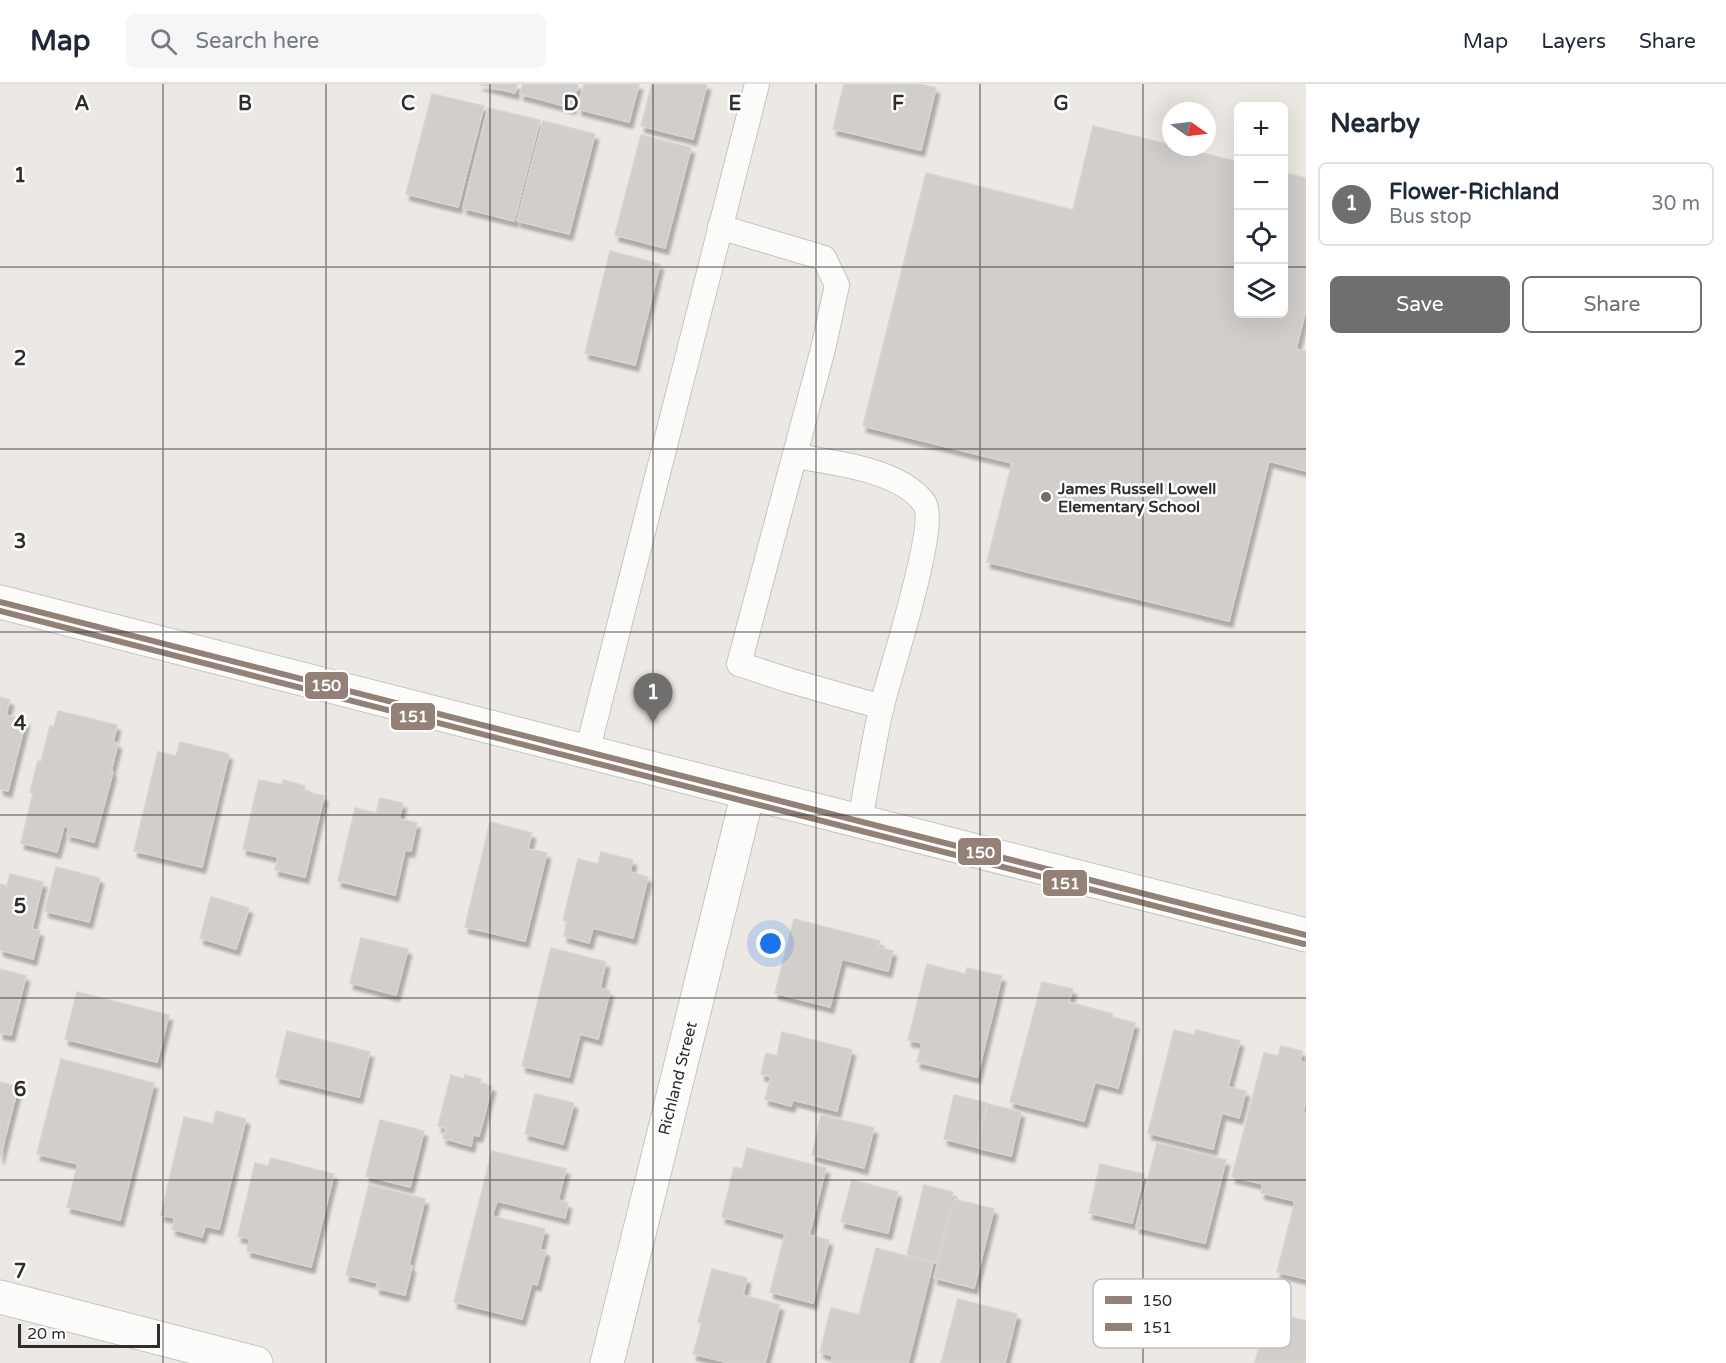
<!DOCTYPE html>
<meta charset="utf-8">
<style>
:root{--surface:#fff;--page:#f6f6f7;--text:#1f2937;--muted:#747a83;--line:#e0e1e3;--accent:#706f6e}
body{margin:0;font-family:"Varela Round",sans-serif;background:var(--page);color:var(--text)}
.controls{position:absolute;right:18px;top:18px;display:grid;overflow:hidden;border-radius:9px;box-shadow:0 6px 24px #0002}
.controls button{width:54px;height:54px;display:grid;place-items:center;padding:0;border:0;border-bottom:2px solid var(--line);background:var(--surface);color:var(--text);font:30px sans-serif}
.compass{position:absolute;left:1162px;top:18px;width:54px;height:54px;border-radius:50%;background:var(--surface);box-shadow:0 6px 24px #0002;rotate:104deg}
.scale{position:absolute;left:18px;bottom:15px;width:142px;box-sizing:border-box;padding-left:6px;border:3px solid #2e2e2e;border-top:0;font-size:16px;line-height:21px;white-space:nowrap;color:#2e2e2e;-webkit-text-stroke:4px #fff;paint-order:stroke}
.you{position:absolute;left:771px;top:860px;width:21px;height:21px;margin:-15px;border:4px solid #fff;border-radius:50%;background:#1a73e8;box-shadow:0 0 0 9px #1a73e833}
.badge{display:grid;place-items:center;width:39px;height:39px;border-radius:50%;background:var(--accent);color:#fff;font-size:20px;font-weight:700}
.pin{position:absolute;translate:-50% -50px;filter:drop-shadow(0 2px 3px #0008)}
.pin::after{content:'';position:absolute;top:32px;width:21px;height:18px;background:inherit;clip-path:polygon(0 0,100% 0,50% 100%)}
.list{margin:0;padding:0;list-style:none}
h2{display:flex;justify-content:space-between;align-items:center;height:78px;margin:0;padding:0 24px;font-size:26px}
h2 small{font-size:20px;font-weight:400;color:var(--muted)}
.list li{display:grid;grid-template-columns:39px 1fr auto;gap:18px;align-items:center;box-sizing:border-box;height:84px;margin:0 12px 12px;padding:0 12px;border:2px solid var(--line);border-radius:9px}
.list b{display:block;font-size:22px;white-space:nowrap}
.list p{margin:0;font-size:20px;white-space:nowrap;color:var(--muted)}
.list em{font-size:20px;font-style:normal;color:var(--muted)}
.actions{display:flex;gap:12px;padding:18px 24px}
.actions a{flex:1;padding:14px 0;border:2px solid var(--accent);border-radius:9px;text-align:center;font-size:21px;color:var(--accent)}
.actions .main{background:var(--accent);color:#fff}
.icon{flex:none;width:33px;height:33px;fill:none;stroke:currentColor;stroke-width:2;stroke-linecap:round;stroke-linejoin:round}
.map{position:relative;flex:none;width:1306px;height:1279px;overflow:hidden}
header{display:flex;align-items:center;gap:36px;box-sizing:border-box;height:84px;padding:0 30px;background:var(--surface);border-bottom:2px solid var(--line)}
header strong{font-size:28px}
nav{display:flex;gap:33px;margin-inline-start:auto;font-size:21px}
.search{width:420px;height:54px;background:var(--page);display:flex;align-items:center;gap:15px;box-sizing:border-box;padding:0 21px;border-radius:9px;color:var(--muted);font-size:22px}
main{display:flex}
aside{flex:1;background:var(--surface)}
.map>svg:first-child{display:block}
.building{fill:#d1cecb;stroke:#d7d4d0;stroke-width:1.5;filter:url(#shadow)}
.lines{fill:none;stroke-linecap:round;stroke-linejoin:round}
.lane-casing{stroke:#c5c4c5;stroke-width:26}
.street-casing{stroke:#c5c4c5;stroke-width:35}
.secondary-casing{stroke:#c5c4c5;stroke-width:35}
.lane{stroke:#fcfcfb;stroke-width:24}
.street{stroke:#fcfcfb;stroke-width:33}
.secondary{stroke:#fcfcfb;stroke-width:33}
.bus-1-casing{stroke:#fff;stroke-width:10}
.bus-2-casing{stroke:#fff;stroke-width:10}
.bus-1{stroke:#938177;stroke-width:6}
.bus-2{stroke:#938177;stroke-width:6}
.grid{fill:none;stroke:#2e2e2e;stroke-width:1.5;stroke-opacity:0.55}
.poi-dot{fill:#706f6e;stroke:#fff;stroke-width:2}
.labels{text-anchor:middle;stroke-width:5;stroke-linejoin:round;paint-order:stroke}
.poi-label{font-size:16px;font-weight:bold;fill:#2e2e2e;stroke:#fff;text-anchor:start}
.street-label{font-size:16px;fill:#2e2e2e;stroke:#fff}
.key{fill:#fff;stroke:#c0c0c0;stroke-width:1.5}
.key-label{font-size:16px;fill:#2e2e2e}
.grid-label{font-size:20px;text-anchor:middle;font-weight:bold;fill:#2e2e2e;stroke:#fff;stroke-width:5;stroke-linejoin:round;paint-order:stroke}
.line-badge{stroke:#fff;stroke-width:2}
.badge-label{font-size:16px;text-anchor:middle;font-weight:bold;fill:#fff}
</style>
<header>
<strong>Map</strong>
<div class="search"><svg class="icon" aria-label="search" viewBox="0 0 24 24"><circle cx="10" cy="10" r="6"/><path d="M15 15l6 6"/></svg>Search here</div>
<nav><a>Map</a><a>Layers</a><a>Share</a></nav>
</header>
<main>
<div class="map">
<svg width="1306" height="1279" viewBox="0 0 1306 1279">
<defs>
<filter id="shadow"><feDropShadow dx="3.5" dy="6" stdDeviation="1.5" flood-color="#0004"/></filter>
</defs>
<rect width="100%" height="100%" fill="#ece8e4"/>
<g class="building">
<polygon points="479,0 517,0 515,9"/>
<polygon points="523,0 578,0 572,24 520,10"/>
<polygon points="584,0 639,0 629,38 578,25"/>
<polygon points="652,0 707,0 693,55 641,42"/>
<polygon points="844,0 919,0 936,4 921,66 833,45"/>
<polygon points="432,10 484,22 458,123 406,110"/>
<polygon points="488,24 540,36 514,137 463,124"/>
<polygon points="543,37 595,50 569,150 517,137"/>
<polygon points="1093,42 1171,61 1171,63 1179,63 1238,78 1238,230 1284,230 1284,89 1306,94 1306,225 1296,265 1306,267 1306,387 1269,377 1229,537 987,478 1012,379 863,342 926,89 1073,126"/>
<polygon points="641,51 691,64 665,164 615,151"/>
<polygon points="610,167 660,180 635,281 585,269"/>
<polygon points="0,613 10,616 6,631 26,636 8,707 0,705"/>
<polygon points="58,627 117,641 113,658 118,659 111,687 113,688 94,758 67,751 69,743 64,742 57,768 21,759 33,709 30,708 38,677 41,678 50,642 54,643"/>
<polygon points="180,658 229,670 202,783 134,767 158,668 176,672"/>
<polygon points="259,696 283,701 283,696 305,702 304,707 324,712 305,793 275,786 278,773 243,765"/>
<polygon points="380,714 403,719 399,735 417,739 411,767 405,766 395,811 338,797 355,724 376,729"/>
<polygon points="490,738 532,749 528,765 547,769 525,857 465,843"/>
<polygon points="601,768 633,776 630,788 648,793 633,854 593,844 589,859 564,852 567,837 563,836 578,775 598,780"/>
<polygon points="56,783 100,794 89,838 45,827"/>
<polygon points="10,790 43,798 32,845 40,847 33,875 0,866 0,800 7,802"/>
<polygon points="211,813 249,824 236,865 200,854"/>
<polygon points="794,835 880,857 878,863 893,867 888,887 842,875 830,923 775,909"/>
<polygon points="361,854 408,865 396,911 350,899"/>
<polygon points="551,864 606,878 600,904 610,907 598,955 580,950 569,993 522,982"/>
<polygon points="927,880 965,890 967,884 1002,892 977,993 917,978 922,959 908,956"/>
<polygon points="0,885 26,892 11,951 0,949"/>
<polygon points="1042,898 1073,905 1069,918 1113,930 1112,933 1135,939 1118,1004 1095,998 1084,1037 1010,1018"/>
<polygon points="77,908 169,931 157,978 65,955"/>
<polygon points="1174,946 1195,951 1196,946 1240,957 1228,1003 1246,1007 1239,1034 1222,1029 1213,1065 1148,1049"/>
<polygon points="287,947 370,968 359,1013 276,993"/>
<polygon points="782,948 852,966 837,1027 793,1016 791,1022 765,1015 771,993 761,990 766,969 777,972"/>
<polygon points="1281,962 1302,967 1300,978 1306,979 1306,1015 1303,1028 1306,1029 1306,1195 1277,1188 1295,1117 1261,1109 1263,1100 1232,1093 1264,969 1278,972"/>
<polygon points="61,975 154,999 120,1136 67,1123 78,1080 37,1070"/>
<polygon points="451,991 464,995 465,991 481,995 480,999 492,1002 479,1052 473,1051 471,1062 443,1054 446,1044 438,1042"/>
<polygon points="0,998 18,1003 0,1074"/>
<polygon points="535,1010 574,1019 563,1060 525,1050"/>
<polygon points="954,1011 987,1019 976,1063 944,1055"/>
<polygon points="988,1020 1021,1028 1011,1072 978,1064"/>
<polygon points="216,1027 246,1035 219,1145 205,1142 202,1153 172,1145 175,1134 161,1131 184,1033 213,1040"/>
<polygon points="821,1031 874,1044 864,1084 812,1071"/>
<polygon points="380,1036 424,1047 410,1103 366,1092"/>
<polygon points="1157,1059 1226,1076 1205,1159 1136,1143"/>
<polygon points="747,1064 826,1084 809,1151 829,1156 813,1219 770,1208 785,1150 722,1133 734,1083 742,1085"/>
<polygon points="492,1067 566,1085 558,1116 568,1119 565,1134 497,1117 492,1132 545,1145 540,1165 546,1167 537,1201 532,1199 522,1235 454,1218"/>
<polygon points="271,1074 334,1090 311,1183 247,1167 250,1155 238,1152 255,1079 268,1082"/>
<polygon points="1100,1080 1144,1090 1132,1139 1089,1129"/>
<polygon points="852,1096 898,1108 888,1149 841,1138"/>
<polygon points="369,1101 425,1115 409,1181 412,1182 405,1211 376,1204 378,1199 346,1191"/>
<polygon points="924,1101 953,1108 937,1179 907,1171"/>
<polygon points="954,1115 994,1125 974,1204 934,1194"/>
<polygon points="876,1164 933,1179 908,1279 831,1279 833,1272 820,1268 831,1224 859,1231"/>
<polygon points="712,1185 747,1194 743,1211 780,1221 765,1279 729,1279 693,1270 702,1239 698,1238"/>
<polygon points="958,1215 1017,1230 1005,1279 941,1279"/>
<polygon points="1268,1227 1306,1237 1306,1279 1255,1279"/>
</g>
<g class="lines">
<g class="lane-casing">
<g id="lane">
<polyline points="720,143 824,174 837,201 823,265 739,580 791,597 882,623"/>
<path d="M 795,372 C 832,378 901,386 924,419 C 939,441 890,589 882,621 C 873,660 867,699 860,737"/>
<polyline points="587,668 757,0"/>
</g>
</g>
<g class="street-casing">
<g id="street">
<polyline points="0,1213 256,1279"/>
<polyline points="607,1279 748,709"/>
</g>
</g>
<g class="secondary-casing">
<polyline id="secondary" points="0,518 1306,851"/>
</g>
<use href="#lane" class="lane"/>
<use href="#street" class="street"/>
<use href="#secondary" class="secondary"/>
<g class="bus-1-casing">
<polyline id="bus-1" points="0,518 1306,851"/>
</g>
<g class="bus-2-casing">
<polyline id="bus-2" points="0,527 1304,860"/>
</g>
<use href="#bus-1" class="bus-1"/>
<use href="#bus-2" class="bus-2"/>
</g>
<path class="grid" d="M 163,0 L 163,1279M 326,0 L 326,1279M 490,0 L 490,1279M 653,0 L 653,1279M 816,0 L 816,1279M 980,0 L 980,1279M 1143,0 L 1143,1279M 0,183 L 1238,183M 1284,183 L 1306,183M 0,365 L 1306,365M 0,548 L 1306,548M 0,731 L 1306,731M 0,914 L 1306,914M 0,1096 L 1306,1096"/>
<circle class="poi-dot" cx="1046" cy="413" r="6"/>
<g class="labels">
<g class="poi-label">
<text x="1058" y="410">James Russell Lowell<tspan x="1058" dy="18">Elementary School</tspan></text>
</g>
<g class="street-label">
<text transform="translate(677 994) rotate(-76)" y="6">Richland Street</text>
</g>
</g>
<rect x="1093" y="1195" width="198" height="69" rx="9" class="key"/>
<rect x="1105" y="1212" width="27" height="8" fill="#938177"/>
<rect x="1105" y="1239" width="27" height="8" fill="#938177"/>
<g class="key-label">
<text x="1142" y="1222">150</text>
<text x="1142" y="1249">151</text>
</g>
<g class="grid-label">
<text x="82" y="26">A</text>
<text x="245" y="26">B</text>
<text x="408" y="26">C</text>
<text x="571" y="26">D</text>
<text x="735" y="26">E</text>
<text x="898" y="26">F</text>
<text x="1061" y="26">G</text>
<text x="20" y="98">1</text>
<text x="20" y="281">2</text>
<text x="20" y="464">3</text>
<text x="20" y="646">4</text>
<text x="20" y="829">5</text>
<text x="20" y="1012">6</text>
<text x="20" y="1194">7</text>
</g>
<g class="line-badge">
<rect x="304" y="587" width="45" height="29" rx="6" fill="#938177"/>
<rect x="390" y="618" width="46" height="29" rx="6" fill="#938177"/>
<rect x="957" y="753" width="45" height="29" rx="6" fill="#938177"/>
<rect x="1042" y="785" width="46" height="28" rx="6" fill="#938177"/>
</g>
<g class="badge-label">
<text x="326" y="607">150</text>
<text x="413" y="638">151</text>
<text x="980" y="774">150</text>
<text x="1065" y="805">151</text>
</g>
</svg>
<div class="controls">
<button>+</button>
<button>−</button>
<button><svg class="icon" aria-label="locate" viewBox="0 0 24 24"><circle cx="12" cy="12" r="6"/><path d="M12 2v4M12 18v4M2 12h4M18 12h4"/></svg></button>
<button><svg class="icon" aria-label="layers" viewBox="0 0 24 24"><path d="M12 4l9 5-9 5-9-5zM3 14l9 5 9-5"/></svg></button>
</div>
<svg class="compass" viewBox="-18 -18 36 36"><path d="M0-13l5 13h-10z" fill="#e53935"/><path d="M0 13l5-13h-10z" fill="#747a83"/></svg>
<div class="scale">20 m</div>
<div class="you"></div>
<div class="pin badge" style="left:653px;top:639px">1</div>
</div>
<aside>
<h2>Nearby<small></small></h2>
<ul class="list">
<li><span class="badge">1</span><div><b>Flower-Richland</b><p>Bus stop</p></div><em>30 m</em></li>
</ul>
<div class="actions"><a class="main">Save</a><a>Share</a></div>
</aside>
</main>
